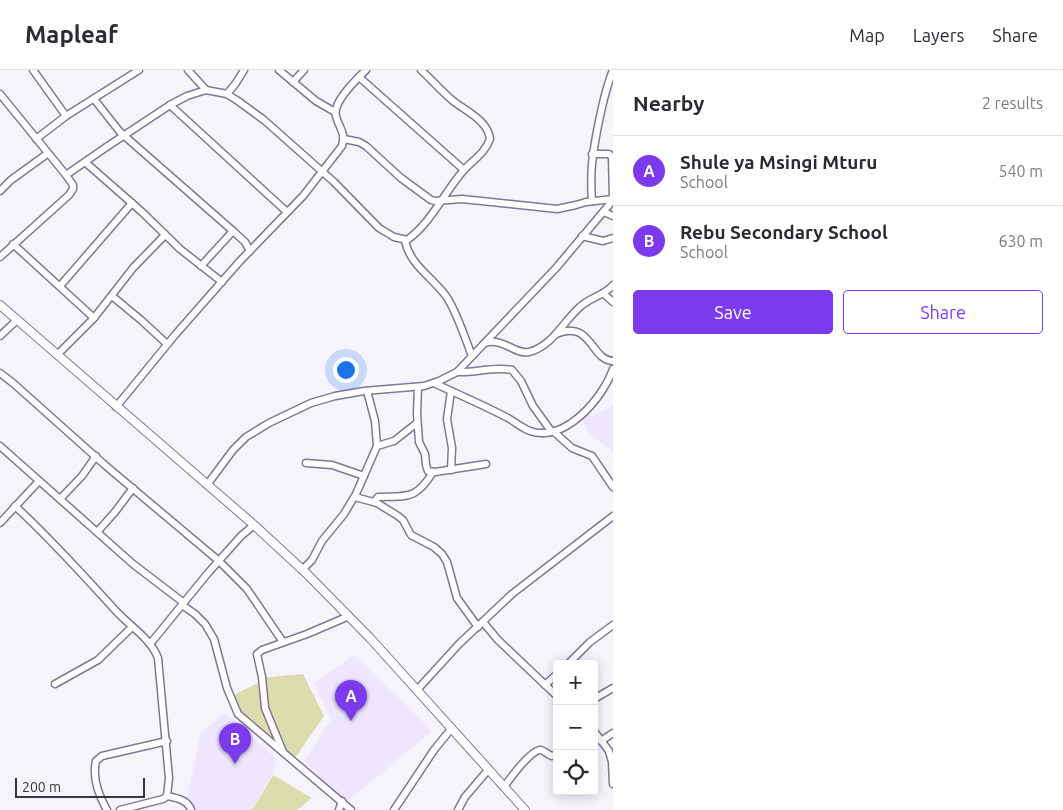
<!DOCTYPE html>
<meta charset="utf-8">
<style>
:root{--surface:#fff;--page:#f2f2f3;--text:#2b2b33;--muted:#7c7c81;--line:#e1e1e2;--accent:#7c3aed}
body{margin:0;font-family:Ubuntu,sans-serif;background:var(--page);color:var(--text)}
.controls{position:absolute;right:15px;bottom:15px;display:grid;overflow:hidden;border-radius:5px;box-shadow:0 2px 12px #0003}
.controls button{width:45px;height:45px;display:grid;place-items:center;padding:0;border:0;border-bottom:1px solid var(--line);background:var(--surface);color:var(--text);font:25px sans-serif}
.scale{position:absolute;left:15px;bottom:12px;width:130px;box-sizing:border-box;padding-left:5px;border:2px solid #383440;border-top:0;font-size:14px;line-height:18px;white-space:nowrap;color:#383440;-webkit-text-stroke:4px #f6f4fb;paint-order:stroke}
.you{position:absolute;left:345px;top:299px;width:18px;height:18px;margin:-12px;border:4px solid #fff;border-radius:50%;background:#1a73e8;box-shadow:0 0 0 8px #1a73e833}
.badge{display:grid;place-items:center;width:32px;height:32px;border-radius:50%;background:var(--accent);color:#fff;font-size:16px;font-weight:700}
.pin{position:absolute;translate:-50% -41px;filter:drop-shadow(0 1px 2px #0008)}
.pin::after{content:'';position:absolute;top:26px;width:18px;height:15px;background:inherit;clip-path:polygon(0 0,100% 0,50% 100%)}
.list{margin:0;padding:0;list-style:none}
h2{display:flex;justify-content:space-between;align-items:center;height:65px;margin:0;padding:0 20px;font-size:21px}
h2 small{font-size:16px;font-weight:400;color:var(--muted)}
.list li{display:grid;grid-template-columns:32px 1fr auto;gap:15px;align-items:center;box-sizing:border-box;height:70px;padding:0 20px;border-top:1px solid var(--line)}
.list b{display:block;font-size:19px;white-space:nowrap}
.list p{margin:0;font-size:16px;white-space:nowrap;color:var(--muted)}
.list em{font-size:16px;font-style:normal;color:var(--muted)}
.actions{display:flex;gap:10px;padding:15px 20px}
.actions a{flex:1;padding:11px 0;border:1px solid var(--accent);border-radius:5px;text-align:center;font-size:18px;color:var(--accent)}
.actions .main{background:var(--accent);color:#fff}
.icon{flex:none;width:28px;height:28px;fill:none;stroke:currentColor;stroke-width:2;stroke-linecap:round;stroke-linejoin:round}
.map{position:relative;flex:none;width:613px;height:740px;overflow:hidden}
header{display:flex;align-items:center;gap:30px;box-sizing:border-box;height:70px;padding:0 25px;background:var(--surface);border-bottom:1px solid var(--line)}
header strong{font-size:24px}
nav{display:flex;gap:28px;margin-inline-start:auto;font-size:18px}
main{display:flex}
aside{flex:1;background:var(--surface)}
.map>svg:first-child{display:block}
.built{fill:#eee6fe}
.green{fill:#dbddae}
.lines{fill:none;stroke-linecap:round;stroke-linejoin:round}
.minor-casing{stroke:#807794;stroke-width:9}
.major-casing{stroke:#807794;stroke-width:10}
.minor{stroke:#fff;stroke-width:6}
.major{stroke:#fff;stroke-width:8}
</style>
<header>
<strong>Mapleaf</strong>
<nav><a>Map</a><a>Layers</a><a>Share</a></nav>
</header>
<main>
<div class="map">
<svg width="613" height="740" viewBox="0 0 613 740">
<rect width="100%" height="100%" fill="#f6f4fb"/>
<g class="built">
<polygon points="613,335 613,382 589,363 581,348 601,342"/>
<polygon points="354,585 432,661 346,732 304,691 331,649 314,613"/>
<polygon points="225,643 276,688 274,701 252,740 194,740 187,727 201,662"/>
</g>
<g class="green">
<polygon points="303,604 324,646 295,688 248,651 232,626 269,607"/>
<polygon points="273,705 312,728 297,740 252,740"/>
</g>
<g class="lines">
<g class="minor-casing">
<g id="minor">
<polyline points="33,0 66,46"/>
<polyline points="188,0 206,20"/>
<polyline points="279,0 316,31 335,42"/>
<polyline points="359,7 464,100"/>
<polyline points="293,12 304,0"/>
<polyline points="0,24 66,105 73,115 73,119 69,125 0,187"/>
<polyline points="227,24 236,13 244,0"/>
<polyline points="94,29 120,62 233,161 245,172 250,181"/>
<polyline points="170,35 287,142"/>
<polyline points="36,69 66,46 139,0"/>
<polyline points="344,69 359,72 366,76 401,108 431,130 435,131 462,129 557,139 576,135 586,132 613,129"/>
<polyline points="85,92 142,142 180,179 222,212"/>
<path d="M 66,105 L 105,78 L 170,35 L 187,26 L 206,20 L 227,24 L 238,31 L 264,50 L 334,112 L 379,158 L 394,167 L 407,170 C 431,153 444,123 463,101 C 473,90 485,83 490,69 C 488,50 465,41 452,30 C 441,21 432,10 421,0"/>
<polyline points="0,121 11,110 47,84"/>
<path d="M 592,131 C 590,103 592,88 597,61 C 601,40 605,20 613,0"/>
<polyline points="604,142 613,146"/>
<polyline points="582,166 603,171 613,168"/>
<path d="M 405,171 C 410,195 432,207 446,226 C 456,240 465,268 472,286"/>
<polyline points="13,174 94,248"/>
<polyline points="201,196 233,161"/>
<polyline points="60,216 132,133"/>
<polyline points="603,223 613,232"/>
<polyline points="112,226 141,250 167,274"/>
<path d="M 556,264 C 592,249 590,290 613,291"/>
<polyline points="0,266 17,250"/>
<path d="M 485,273 C 503,267 515,285 529,282 C 553,276 564,250 581,236 C 591,227 605,225 613,215"/>
<polyline points="57,285 94,248 133,198 165,165"/>
<path d="M 457,302 C 475,303 495,296 512,300 L 521,311 L 533,336 L 551,361"/>
<polyline points="0,303 13,313 106,396 219,491 247,519 283,572"/>
<path d="M 434,313 C 457,324 481,334 504,346 C 513,350 521,358 530,361 C 565,373 603,328 613,299"/>
<polyline points="418,317 417,344 419,372 425,384 426,395 428,401 435,402 486,394"/>
<polyline points="451,321 447,349 452,378 451,400"/>
<path d="M 116,337 L 175,265 L 240,191 L 303,126 L 342,76 C 346,61 339,59 336,46 C 332,32 357,9 366,0"/>
<polyline points="553,361 572,378 592,386 613,417"/>
<polyline points="0,376 133,494 184,533"/>
<polyline points="377,376 394,371 417,353"/>
<polyline points="306,393 332,395 364,406"/>
<polyline points="207,415 233,380 246,367 269,353 311,333 335,326 364,321 424,316 439,311 457,302 556,198 609,135 613,129 612,87 609,84 592,84"/>
<polyline points="355,427 377,433 398,446 403,450 411,465 434,477 442,484 447,492 457,528 478,557"/>
<polyline points="60,429 82,406 96,386"/>
<path d="M 374,432 L 378,427 C 407,426 416,430 433,402"/>
<path d="M 15,436 C 51,469 84,506 117,542 C 131,557 151,569 158,588 L 169,708 L 167,726 L 163,729 L 120,740"/>
<polyline points="0,453 39,411"/>
<polyline points="98,461 115,442 133,418"/>
<polyline points="302,500 312,490 322,471 344,444 356,424 377,376 375,351 367,321"/>
<polyline points="182,535 195,544 205,554 214,569 227,618 238,644 351,740"/>
<polyline points="483,552 498,570 557,626"/>
<polyline points="150,574 208,503 241,466 254,455"/>
<polyline points="568,594 590,572 613,555"/>
<polyline points="55,614 98,590 132,557"/>
<polyline points="545,615 557,604"/>
<polyline points="417,620 459,574 512,524 613,446"/>
<polyline points="594,629 613,618"/>
<polyline points="594,661 609,681 612,692 613,714"/>
<polyline points="601,671 613,663"/>
<polyline points="283,682 265,638 262,607 257,584 262,580 307,564 349,546"/>
<path d="M 504,717 C 509,710 532,678 541,680 C 545,681 548,685 552,686 L 557,684"/>
<path d="M 167,726 C 177,728 188,730 191,740"/>
<path d="M 107,740 C 99,726 92,708 96,691 L 102,686 L 167,671"/>
<polyline points="339,740 342,731"/>
<polyline points="394,740 434,680 451,659"/>
<polyline points="458,740 465,727 488,700"/>
</g>
</g>
<g class="major-casing">
<polyline id="major" points="0,235 254,455 307,504 370,568 525,740"/>
</g>
<use href="#minor" class="minor"/>
<use href="#major" class="major"/>
</g>
</svg>
<div class="controls">
<button>+</button>
<button>−</button>
<button><svg class="icon" aria-label="locate" viewBox="0 0 24 24"><circle cx="12" cy="12" r="6"/><path d="M12 2v4M12 18v4M2 12h4M18 12h4"/></svg></button>
</div>
<div class="scale">200 m</div>
<div class="you"></div>
<div class="pin badge" style="left:351px;top:651px">A</div>
<div class="pin badge" style="left:235px;top:694px">B</div>
</div>
<aside>
<h2>Nearby<small>2 results</small></h2>
<ul class="list">
<li><span class="badge">A</span><div><b>Shule ya Msingi Mturu</b><p>School</p></div><em>540 m</em></li>
<li><span class="badge">B</span><div><b>Rebu Secondary School</b><p>School</p></div><em>630 m</em></li>
</ul>
<div class="actions"><a class="main">Save</a><a>Share</a></div>
</aside>
</main>
